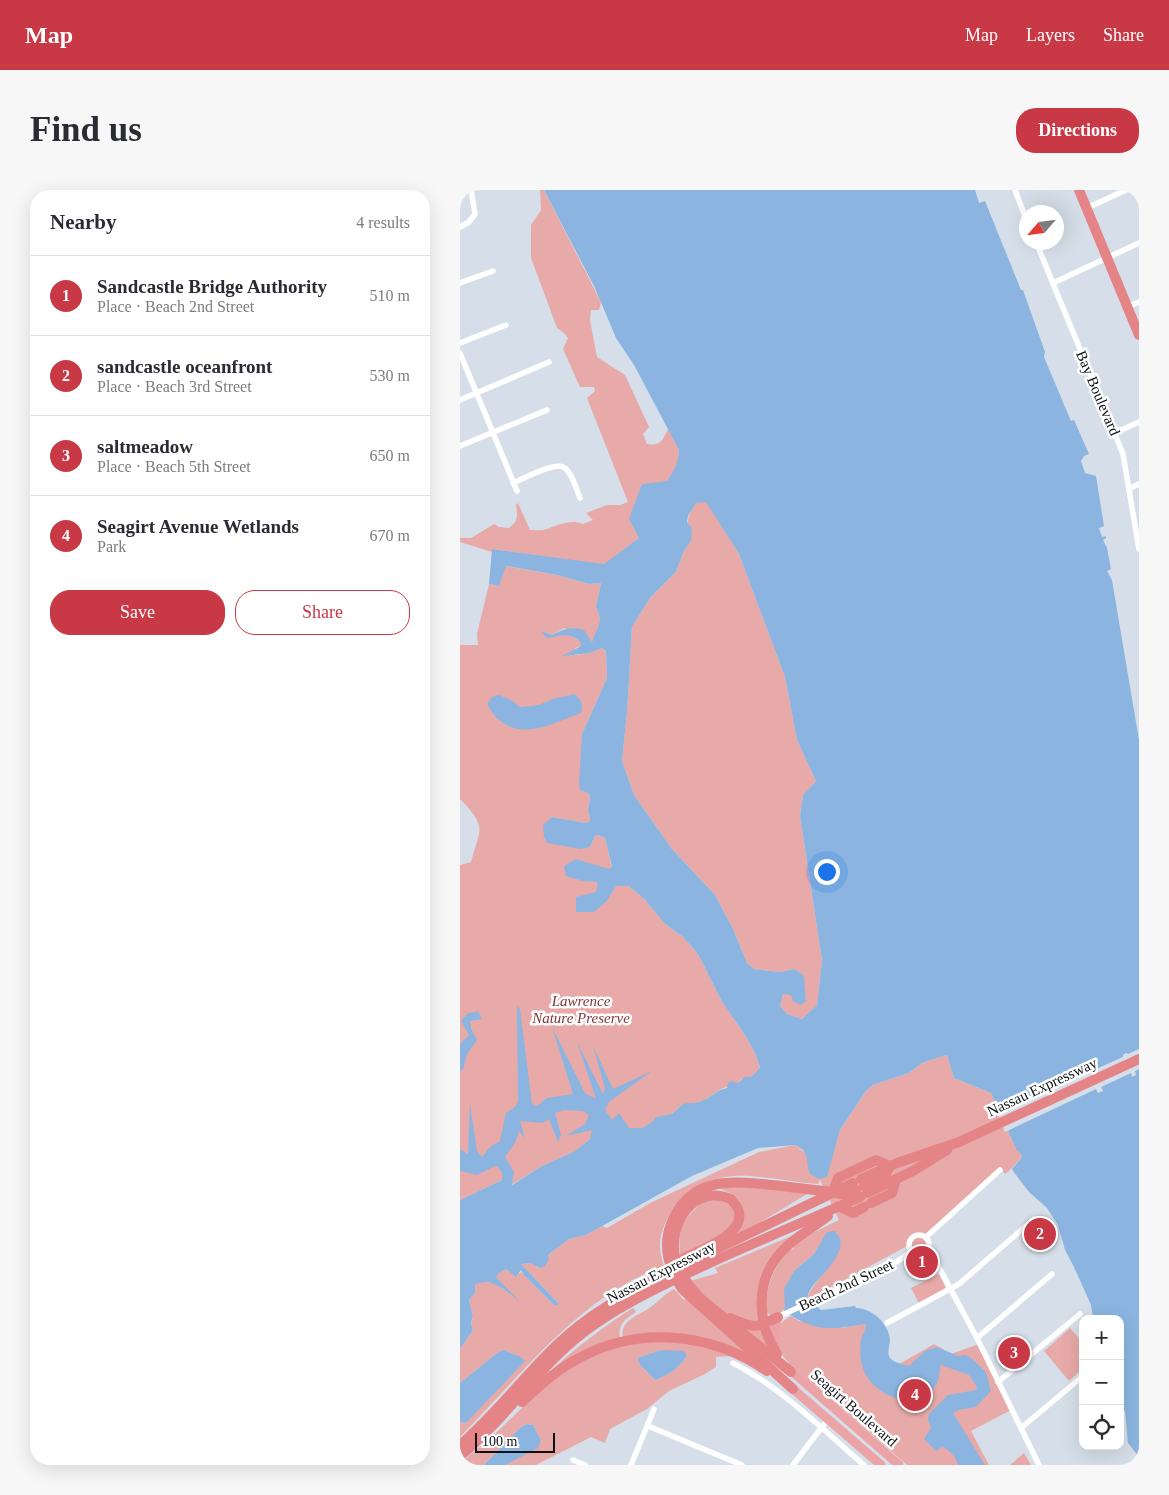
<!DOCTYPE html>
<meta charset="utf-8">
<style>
:root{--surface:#fff;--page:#f7f7f7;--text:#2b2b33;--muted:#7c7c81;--line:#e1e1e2;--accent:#c83845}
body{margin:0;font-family:"Times New Roman",serif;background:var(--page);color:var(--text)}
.controls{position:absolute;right:15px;bottom:15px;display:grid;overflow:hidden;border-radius:10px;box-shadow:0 5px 20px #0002}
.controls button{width:45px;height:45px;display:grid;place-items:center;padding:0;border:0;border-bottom:1px solid var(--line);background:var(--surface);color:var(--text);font:25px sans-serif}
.compass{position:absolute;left:559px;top:15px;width:45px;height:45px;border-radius:50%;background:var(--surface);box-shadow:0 5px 20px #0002;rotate:242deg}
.scale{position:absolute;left:15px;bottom:12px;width:80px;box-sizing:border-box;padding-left:5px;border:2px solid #0e1114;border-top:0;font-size:14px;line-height:18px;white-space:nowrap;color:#0e1114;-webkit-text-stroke:4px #fff;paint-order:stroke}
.you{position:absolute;left:366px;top:681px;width:18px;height:18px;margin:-12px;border:4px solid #fff;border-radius:50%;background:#1a73e8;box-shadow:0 0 0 8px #1a73e833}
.badge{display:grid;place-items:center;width:32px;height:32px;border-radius:50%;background:var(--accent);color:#fff;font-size:16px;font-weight:700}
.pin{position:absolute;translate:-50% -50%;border:2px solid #fff;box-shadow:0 1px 5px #0006}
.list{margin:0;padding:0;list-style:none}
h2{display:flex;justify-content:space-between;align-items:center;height:65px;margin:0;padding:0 20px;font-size:21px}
h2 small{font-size:16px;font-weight:400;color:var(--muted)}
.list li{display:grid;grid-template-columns:32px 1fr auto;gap:15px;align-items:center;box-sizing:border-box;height:80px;padding:0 20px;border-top:1px solid var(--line)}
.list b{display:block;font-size:19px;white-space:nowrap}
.list p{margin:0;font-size:16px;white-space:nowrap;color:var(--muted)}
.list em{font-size:16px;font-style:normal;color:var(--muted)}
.actions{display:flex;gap:10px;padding:15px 20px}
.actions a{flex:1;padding:11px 0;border:1px solid var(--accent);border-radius:20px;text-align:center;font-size:18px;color:var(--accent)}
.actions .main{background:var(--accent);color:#fff}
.icon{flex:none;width:28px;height:28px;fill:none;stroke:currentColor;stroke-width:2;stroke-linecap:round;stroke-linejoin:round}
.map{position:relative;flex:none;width:679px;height:1275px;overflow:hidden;border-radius:20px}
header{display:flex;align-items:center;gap:30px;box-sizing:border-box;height:70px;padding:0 25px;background:var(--accent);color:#fff}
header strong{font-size:24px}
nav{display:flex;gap:28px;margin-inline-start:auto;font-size:18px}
.intro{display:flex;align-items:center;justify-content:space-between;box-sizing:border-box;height:120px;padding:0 30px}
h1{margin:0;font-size:35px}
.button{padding:12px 22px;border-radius:20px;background:var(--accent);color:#fff;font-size:18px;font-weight:700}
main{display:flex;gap:30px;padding:0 30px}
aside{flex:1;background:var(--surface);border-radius:20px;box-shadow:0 5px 20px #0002}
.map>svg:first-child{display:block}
.green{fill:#e7aaa8;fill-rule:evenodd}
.water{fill:#8bb5e0;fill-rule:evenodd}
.pier{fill:#d6dfe9}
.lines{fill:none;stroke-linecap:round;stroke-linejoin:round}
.minor{stroke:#fff;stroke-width:5.5}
.primary{stroke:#eba3a5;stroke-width:9}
.trunk{stroke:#e48487;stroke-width:10}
.labels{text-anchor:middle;stroke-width:5;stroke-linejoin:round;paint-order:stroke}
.street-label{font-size:15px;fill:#0e1114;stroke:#fff}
.park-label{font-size:15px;font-style:italic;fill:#813436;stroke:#fff}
</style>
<header>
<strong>Map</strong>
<nav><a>Map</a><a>Layers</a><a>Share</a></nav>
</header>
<div class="intro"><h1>Find us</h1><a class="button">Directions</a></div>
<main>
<aside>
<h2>Nearby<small>4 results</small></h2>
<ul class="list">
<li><span class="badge">1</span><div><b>Sandcastle Bridge Authority</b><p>Place · Beach 2nd Street</p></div><em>510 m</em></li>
<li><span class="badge">2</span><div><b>sandcastle oceanfront</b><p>Place · Beach 3rd Street</p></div><em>530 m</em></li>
<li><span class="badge">3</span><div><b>saltmeadow</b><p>Place · Beach 5th Street</p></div><em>650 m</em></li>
<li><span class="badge">4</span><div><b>Seagirt Avenue Wetlands</b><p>Park</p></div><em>670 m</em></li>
</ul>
<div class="actions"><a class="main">Save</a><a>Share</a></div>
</aside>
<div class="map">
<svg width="679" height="1275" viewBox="0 0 679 1275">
<rect width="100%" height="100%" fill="#d6dfe9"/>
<g class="green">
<path d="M 80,0 L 84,0 L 141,112 L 139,120 L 131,120 L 130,130 L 137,167 L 165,185 L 189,237 L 183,244 L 187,254 C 201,256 202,251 208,239 L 219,259 L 218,271 L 215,280 L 207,291 L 179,348 L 144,375 L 33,359 L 32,362 L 0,352 L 0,348 L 11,348 L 34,334 L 39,337 L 49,338 C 58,331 58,327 56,315 L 58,313 L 70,340 C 76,340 82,341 87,339 C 99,335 110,329 123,334 L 133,330 L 126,323 L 147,315 L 160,315 L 168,312 L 127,208 L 135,201 L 134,197 L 120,197 L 103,159 L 108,148 L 104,143 L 97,138 L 71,68 L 71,35 L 81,20 Z"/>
<path d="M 246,311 L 279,364 L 325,487 L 337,550 L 356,591 L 343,605 L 340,626 L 362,770 L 357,815 L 342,829 L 327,824 L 320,816 L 323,804 L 327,803 L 346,811 L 343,786 L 335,779 L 320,782 L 294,779 L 287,773 L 273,739 L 255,705 L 212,659 L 174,605 L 162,571 L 167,522 L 172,437 L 190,408 L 216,382 L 224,361 L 231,351 C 227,333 225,329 236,313 Z"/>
<path d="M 45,376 L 97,385 L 129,394 L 141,393 L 136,417 C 144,432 137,438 132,453 L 104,438 L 92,445 L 81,442 L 93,447 L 102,444 L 109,444 L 122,453 L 121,456 L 115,458 L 115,465 L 130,463 L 142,458 L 146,461 L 147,488 L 122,544 L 128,603 L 130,607 L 128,621 L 130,627 L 130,631 L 126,633 L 92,627 L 130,657 L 135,646 L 138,645 L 145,648 L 156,696 L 169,696 L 185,710 L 205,734 L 223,747 L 238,764 L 262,812 L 285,845 L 295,863 L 300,879 L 291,887 L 282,889 L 278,893 L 261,899 L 245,910 L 233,914 L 223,914 L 212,924 L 182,938 L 130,949 L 115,961 L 80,977 L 51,995 L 53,989 L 42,990 L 0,1010 L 0,675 L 11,672 C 20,638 28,638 0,609 L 0,455 L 18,455 L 17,444 L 29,394 L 39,396 Z"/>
<path d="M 487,865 L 494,888 L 531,903 L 557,961 L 559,961 L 562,967 C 556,973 552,979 545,984 L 542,980 L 464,1045 L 469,1053 L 466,1062 L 461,1065 L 454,1063 L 449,1055 L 349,1109 L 347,1108 C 357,1085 375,1078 381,1051 L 354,1064 L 334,1081 L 325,1119 L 322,1120 L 322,1122 L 311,1126 L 306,1121 C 305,1098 314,1075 330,1059 L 331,1060 L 334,1058 L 333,1056 L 344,1047 L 379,1030 L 360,990 L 358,994 C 306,991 257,968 217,1015 C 208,1025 199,1043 200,1057 C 200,1063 202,1070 204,1076 C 118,1107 62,1185 0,1247 L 0,1232 L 6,1233 L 59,1166 L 43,1160 L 37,1163 L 0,1193 L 0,1159 L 13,1140 L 11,1135 L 13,1125 L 9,1110 L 15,1103 L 15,1095 L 21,1091 L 31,1093 L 34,1092 L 55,1108 L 35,1087 L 38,1084 L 46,1079 L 56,1086 L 61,1082 L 95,1116 L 99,1114 L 61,1074 L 70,1073 L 80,1078 L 88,1065 L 109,1049 L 126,1045 L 142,1036 L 147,1038 L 192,1012 L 299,962 L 335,955 L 344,962 L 347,968 L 366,987 L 380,940 L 406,901 L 413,895 L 449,883 L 462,873 Z"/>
<polygon points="264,993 352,1001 286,1041 268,1049 279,1011 272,1004 259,998"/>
<path d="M 248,1007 L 268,1009 L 277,1027 L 266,1045 L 220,1068 C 218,1033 223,1030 248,1007 Z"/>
<polygon points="334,1045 309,1077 301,1130 298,1134 267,1124 235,1098 230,1091 258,1083 255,1078"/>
<polygon points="479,1084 486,1099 459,1113 451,1098"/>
<path d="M 214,1099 L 224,1110 L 226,1109 L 293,1167 L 249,1149 L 163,1148 C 159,1129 180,1126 192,1116 C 200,1110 205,1104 214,1099 Z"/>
<path d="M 173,1118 L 176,1122 C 164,1130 158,1134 160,1149 L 93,1179 C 118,1156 144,1136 173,1118 Z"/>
<path d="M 331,1126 L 339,1131 L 382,1138 L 404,1134 L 406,1136 L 406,1139 L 402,1148 L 410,1191 L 474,1154 L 491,1164 L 519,1154 L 551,1220 L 511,1241 L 529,1275 L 447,1275 L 327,1171 C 313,1154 310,1137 331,1126 Z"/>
<polygon points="278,1133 302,1137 310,1160"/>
<polygon points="610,1138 623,1153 623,1178 609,1191 584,1161"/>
<path d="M 194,1151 L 236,1153 L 273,1166 L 256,1167 L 256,1177 L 245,1184 L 209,1201 L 187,1219 L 150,1239 L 145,1253 L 131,1247 L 76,1275 L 45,1275 L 81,1250 L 73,1235 L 67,1234 L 61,1237 L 24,1275 L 0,1275 C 6,1266 25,1254 34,1245 C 68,1213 100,1176 145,1160 C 160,1155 178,1154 194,1151 ZM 201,1160 L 227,1166 C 220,1177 208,1186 195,1190 L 180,1175 L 177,1168 Z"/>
<polygon points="564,1263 571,1275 550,1275"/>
</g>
<g class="water">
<path d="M 84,0 L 515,0 L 519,13 L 525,11 L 561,100 L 563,100 L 585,162 L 584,167 L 611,231 L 614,230 L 629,264 L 624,266 L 621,271 L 625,283 L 636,286 L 644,336 L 639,338 L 642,347 L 646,346 L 646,348 L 643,350 L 647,358 L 651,379 L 647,381 L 652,390 L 679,550 L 679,1267 L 668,1253 L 665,1221 L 660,1215 L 660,1129 L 633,1129 L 631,1115 L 614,1077 L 605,1060 L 598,1035 L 587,1018 L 569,1002 L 553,981 L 552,979 L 562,967 L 559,961 L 557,961 L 531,903 L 494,888 L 487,865 L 462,873 L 449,883 L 413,895 L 406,901 L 380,940 L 367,987 L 359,989 L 350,984 L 348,978 L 347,968 L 343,960 L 335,955 L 298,958 L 232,986 L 126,1045 L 109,1049 L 88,1065 L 89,1069 L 85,1076 L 80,1078 L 70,1073 L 61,1074 L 99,1114 L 95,1116 L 63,1084 L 61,1080 L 56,1087 L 46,1079 L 38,1084 L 36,1087 L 59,1111 C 47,1102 30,1085 15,1095 L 15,1103 L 9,1110 L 13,1125 L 11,1134 L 13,1140 L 0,1159 L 0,1010 L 42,990 L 42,983 L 38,977 L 35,976 L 17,985 L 0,981 L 0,959 L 8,964 L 10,914 L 17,961 L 22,967 L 30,957 L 40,951 L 46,923 L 55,917 L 58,911 L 57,816 L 60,819 L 72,914 L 77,916 L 87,908 L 113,904 L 92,837 L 125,903 L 136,909 L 117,852 L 143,904 L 145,898 L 133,856 L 153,899 L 192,881 L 149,912 L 145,920 L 152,930 L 159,923 L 169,938 L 182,938 L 192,932 L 196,927 L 212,924 L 223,914 C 231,912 237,914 244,910 C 253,906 258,899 267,898 L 268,893 L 271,891 L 278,893 L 285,887 L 291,887 L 300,878 L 295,863 L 285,845 L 262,812 L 238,764 L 223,747 L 205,734 L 185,710 L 169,696 L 156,696 L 146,712 L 134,722 L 116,722 L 116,707 L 136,702 L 138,692 L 123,691 L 106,686 L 104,676 L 116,669 L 149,679 L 152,677 L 145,648 L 138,645 L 135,646 L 130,657 L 121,659 L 87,653 L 84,647 L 83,635 L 92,627 L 126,633 L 130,631 L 130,627 L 128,621 L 130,607 L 128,603 L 120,600 L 119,593 L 122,544 L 147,488 L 146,461 L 142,458 L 130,463 L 102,466 L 121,456 L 121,453 C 110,441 101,446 87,448 L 80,441 L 92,445 C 103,439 112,436 124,440 L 132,452 C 137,437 144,432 136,417 L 141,393 L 129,394 L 97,385 L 46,376 L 39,396 L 29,394 L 32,359 L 144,374 L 179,348 L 169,329 L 182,294 L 207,291 C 215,280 218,273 219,260 L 174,175 L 156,148 L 135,98 ZM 246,312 L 279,364 L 325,487 L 337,550 L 356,591 L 343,605 L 340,626 L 362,770 L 357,815 L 342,829 L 327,824 L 320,816 L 323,804 L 331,805 L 333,811 L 341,815 L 346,811 L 344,786 L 335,779 L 320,782 L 294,779 L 287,773 L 273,739 L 255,705 L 212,659 L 174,605 L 162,571 L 167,522 L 172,437 L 190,408 L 216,382 L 224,361 L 231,351 L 232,338 L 227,332 L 228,326 L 236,313 ZM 105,920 L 123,921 L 129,925 L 125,934 L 106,946 L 132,940 L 130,949 L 115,961 L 80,977 L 52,995 L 54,982 L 45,967 L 56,951 L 59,941 L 65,948 L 60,931 L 83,933 L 89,929 L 98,952 L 101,945 L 95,923 Z"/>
<path d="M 114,504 C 122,510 123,513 121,523 C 95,532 65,551 39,530 C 34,526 31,520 27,514 L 32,507 L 39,505 L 51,510 L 60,517 L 79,515 L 93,509 Z"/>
<polygon points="18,821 22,829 10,831 11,838 17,850 7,864 3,879 0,882 0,854 9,845 1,831 7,824"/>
<path d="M 374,1041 C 395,1056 361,1085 352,1097 C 350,1100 348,1104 347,1108 L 361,1120 L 395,1116 L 396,1118 C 412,1118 429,1134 430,1150 C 430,1155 426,1164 431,1169 C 435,1173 443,1174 449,1176 L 465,1161 L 477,1157 L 498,1166 L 505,1165 L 510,1167 L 526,1182 L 531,1201 L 516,1217 L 498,1220 L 493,1223 L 525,1275 L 498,1275 C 495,1266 490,1260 482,1257 L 476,1261 L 464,1249 L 471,1238 L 468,1230 L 469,1224 L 488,1205 L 516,1200 L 517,1197 L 509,1185 L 481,1175 L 480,1177 C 480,1225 418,1215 404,1181 C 400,1172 399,1156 402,1146 C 404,1142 406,1141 406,1136 L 404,1134 C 369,1141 352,1141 323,1120 L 325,1119 L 324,1099 L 334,1081 L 354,1064 L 367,1042 Z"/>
<polygon points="43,1160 59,1166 65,1171 6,1233 0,1232 0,1193 37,1163"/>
<path d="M 201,1160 L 224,1161 L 227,1166 C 220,1177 208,1186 195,1190 L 180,1175 L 177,1168 Z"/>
<polygon points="67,1234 73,1235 81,1250 78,1258 45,1275 24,1275 61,1237"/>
</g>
<polygon class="pier" points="679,859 679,879 675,881 676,885 672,887 671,883 641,897 643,901 638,903 636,899 545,942 538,925 629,882 629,880 633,879 634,880 663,867 663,865 666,863 668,864"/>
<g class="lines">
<g class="minor">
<polyline points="555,0 566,29"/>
<polyline points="627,18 666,0"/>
<polyline points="0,37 9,32 15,24 11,0"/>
<polyline points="576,52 663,264 679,359"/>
<polyline points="0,93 33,81"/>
<polyline points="593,93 679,53"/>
<polyline points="667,117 679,112"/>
<polyline points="0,153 46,135"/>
<polyline points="0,163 57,301"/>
<polyline points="0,210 89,172"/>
<polyline points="655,243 679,232"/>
<polyline points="0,256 87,220"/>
<path d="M 53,293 C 63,289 94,272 103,277 C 112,281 116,299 120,308"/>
<polyline points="669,299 679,294"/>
<circle cx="459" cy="1055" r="10"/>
<polyline points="466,1047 540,980"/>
<polyline points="469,1059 517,1148 579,1275"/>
<polyline points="318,1127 438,1071 452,1061"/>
<polyline points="427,1133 499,1094 574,1029"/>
<polyline points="517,1148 592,1084"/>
<path d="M 273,1173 C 322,1198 362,1239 404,1275"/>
<polyline points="538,1192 620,1124"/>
<polyline points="188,1236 282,1275"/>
<polyline points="561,1238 623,1186"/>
<polyline points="113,1270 125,1275"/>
<polyline points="171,1275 194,1219"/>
<polyline points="333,1275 368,1229"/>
</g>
<g class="primary">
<polyline points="316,1158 314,1141 318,1127"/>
<polyline points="327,1177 439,1275"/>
<polyline points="333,1199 421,1275"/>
</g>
<g class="trunk">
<polyline points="619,0 679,145"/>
<polyline points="401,989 437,973 499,952 679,869"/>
<polyline points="404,996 424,987 430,976"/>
<polyline points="373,1002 378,988 416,970 430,976"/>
<polyline points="373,1002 384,1005 396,1000"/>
<polyline points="407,1003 453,981 487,960"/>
<polyline points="411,1013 432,1003 436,989"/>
<polyline points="379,1016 393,1023 404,1017"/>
<path d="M 224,1068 C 240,1060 284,1045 279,1022 C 278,1017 274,1013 271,1009 C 234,993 208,1034 215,1067 C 219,1084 229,1096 241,1109 L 331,1182"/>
<path d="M 270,1128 C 294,1138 295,1139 318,1127"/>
<path d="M 317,1164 C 298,1135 295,1095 317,1067 C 330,1050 351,1039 368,1026"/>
<path d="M 333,1199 L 222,1099 C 209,1079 202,1057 211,1034 C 230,986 270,991 312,995 C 332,997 352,1000 373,1002"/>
<path d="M 62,1212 C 80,1195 100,1177 123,1166 C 182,1136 252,1143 307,1181"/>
<path d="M 0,1255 C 36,1224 64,1186 99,1153 C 127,1126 162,1106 197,1088 L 393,993"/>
<path d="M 0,1266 C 46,1229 77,1178 124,1142 C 155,1118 191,1101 226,1084 C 283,1057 342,1033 400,1007"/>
</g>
</g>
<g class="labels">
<g class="street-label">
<text transform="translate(638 203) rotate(67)" y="5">Bay Boulevard</text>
<text transform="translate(582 897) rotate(-25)" y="5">Nassau Expressway</text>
<text transform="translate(201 1082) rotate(-27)" y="5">Nassau Expressway</text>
<text transform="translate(386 1095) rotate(-25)" y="5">Beach 2nd Street</text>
<text transform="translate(394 1218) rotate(41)" y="5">Seagirt Boulevard</text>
</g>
<g class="park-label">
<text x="121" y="816">Lawrence<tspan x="121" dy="17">Nature Preserve</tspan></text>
</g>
</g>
</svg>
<div class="controls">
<button>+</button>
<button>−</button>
<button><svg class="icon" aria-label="locate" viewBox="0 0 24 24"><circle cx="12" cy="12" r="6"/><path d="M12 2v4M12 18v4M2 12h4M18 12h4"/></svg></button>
</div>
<svg class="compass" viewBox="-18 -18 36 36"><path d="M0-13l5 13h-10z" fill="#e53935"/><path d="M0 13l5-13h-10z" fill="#7c7c81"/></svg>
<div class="scale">100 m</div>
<div class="you"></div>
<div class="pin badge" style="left:462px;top:1072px">1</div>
<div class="pin badge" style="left:580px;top:1044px">2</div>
<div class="pin badge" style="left:554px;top:1163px">3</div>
<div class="pin badge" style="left:455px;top:1205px">4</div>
</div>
</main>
